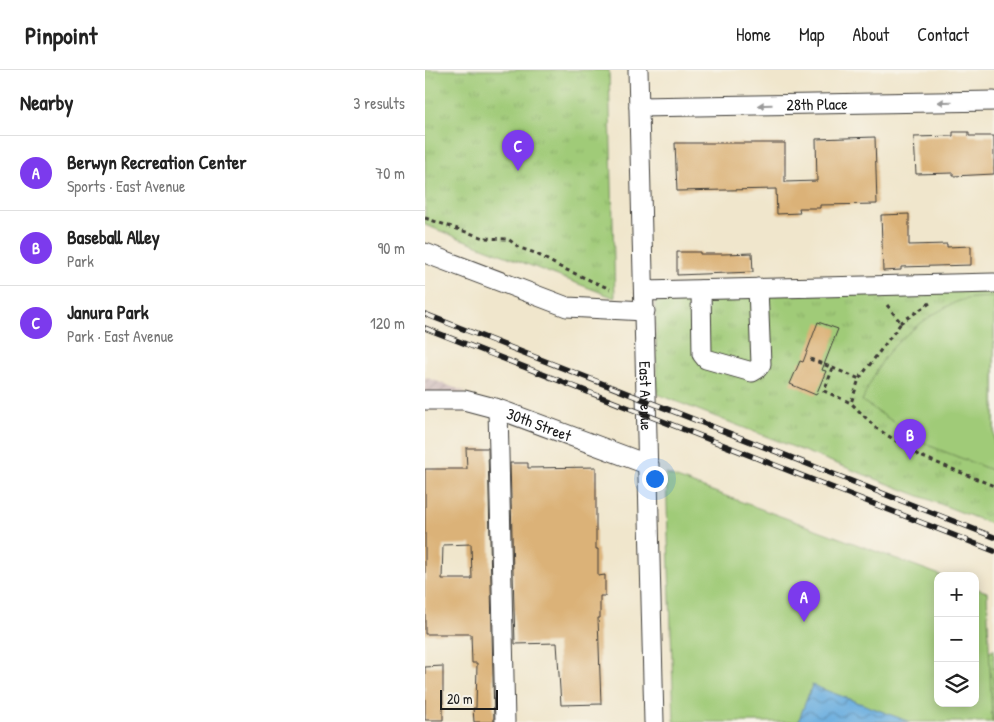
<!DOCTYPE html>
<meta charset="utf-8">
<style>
:root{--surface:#fff;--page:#f6f6f6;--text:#222;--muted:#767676;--line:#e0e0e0;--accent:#7c3aed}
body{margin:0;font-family:"Patrick Hand",sans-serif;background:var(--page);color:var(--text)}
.controls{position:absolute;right:15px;bottom:15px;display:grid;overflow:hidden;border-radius:10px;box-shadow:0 2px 12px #0003}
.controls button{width:45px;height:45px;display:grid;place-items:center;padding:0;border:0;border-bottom:1px solid var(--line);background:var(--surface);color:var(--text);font:25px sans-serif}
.scale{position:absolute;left:15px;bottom:12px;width:58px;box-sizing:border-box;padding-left:5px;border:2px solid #1c1c1c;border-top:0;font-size:14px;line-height:18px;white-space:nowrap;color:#1c1c1c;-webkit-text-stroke:4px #f7f3e8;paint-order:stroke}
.you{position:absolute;left:229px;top:408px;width:18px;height:18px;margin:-12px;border:4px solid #fff;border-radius:50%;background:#1a73e8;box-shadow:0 0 0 8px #1a73e833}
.badge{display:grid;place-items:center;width:32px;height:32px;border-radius:50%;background:var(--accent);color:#fff;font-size:16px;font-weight:700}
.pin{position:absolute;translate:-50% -41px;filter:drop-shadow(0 1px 2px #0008)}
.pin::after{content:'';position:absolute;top:26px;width:18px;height:15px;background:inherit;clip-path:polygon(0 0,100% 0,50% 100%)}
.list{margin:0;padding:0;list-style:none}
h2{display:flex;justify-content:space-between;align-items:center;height:65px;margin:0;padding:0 20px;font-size:21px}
h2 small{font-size:16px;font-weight:400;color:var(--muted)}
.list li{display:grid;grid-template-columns:32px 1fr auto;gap:15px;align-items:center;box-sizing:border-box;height:75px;padding:0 20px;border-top:1px solid var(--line)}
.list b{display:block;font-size:19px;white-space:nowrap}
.list p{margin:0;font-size:16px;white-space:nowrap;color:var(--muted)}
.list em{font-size:16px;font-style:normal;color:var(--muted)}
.icon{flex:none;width:28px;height:28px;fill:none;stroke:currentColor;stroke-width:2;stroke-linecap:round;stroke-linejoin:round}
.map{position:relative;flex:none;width:569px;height:652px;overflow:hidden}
header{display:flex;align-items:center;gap:30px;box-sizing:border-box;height:70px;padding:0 25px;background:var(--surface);border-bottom:1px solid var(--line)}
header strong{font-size:24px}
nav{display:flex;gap:28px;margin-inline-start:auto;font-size:18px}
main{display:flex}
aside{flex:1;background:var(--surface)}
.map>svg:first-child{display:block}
.industrial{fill:url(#industrial-furrows)}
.grass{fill:url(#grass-dots);stroke:#5e744a}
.park{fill:url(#park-tufts);stroke:#5e744a}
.pitch{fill:#a0cb78;stroke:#5e744a}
.water{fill:url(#water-waves);stroke:#42647e}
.building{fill:#dbb278;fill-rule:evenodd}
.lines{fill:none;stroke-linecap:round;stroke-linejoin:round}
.minor-casing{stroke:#3c3a36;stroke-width:21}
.path{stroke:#3c3a36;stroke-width:3;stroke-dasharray:4 4;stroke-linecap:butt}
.minor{stroke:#fff;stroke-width:19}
.rail-casing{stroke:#1c1c1c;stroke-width:5.5}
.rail{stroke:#f7f3e8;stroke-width:4;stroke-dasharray:11;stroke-linecap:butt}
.oneway{fill:#999}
.labels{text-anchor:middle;stroke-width:4.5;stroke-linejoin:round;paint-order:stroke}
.street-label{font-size:16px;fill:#1c1c1c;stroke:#f7f3e8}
</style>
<header>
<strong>Pinpoint</strong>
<nav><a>Home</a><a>Map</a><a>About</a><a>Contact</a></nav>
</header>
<main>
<aside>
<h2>Nearby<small>3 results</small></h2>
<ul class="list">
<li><span class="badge">A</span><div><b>Berwyn Recreation Center</b><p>Sports · East Avenue</p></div><em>70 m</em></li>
<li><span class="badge">B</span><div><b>Baseball Alley</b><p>Park</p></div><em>90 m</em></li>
<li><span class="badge">C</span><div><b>Janura Park</b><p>Park · East Avenue</p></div><em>120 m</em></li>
</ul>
</aside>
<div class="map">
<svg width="569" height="652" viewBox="0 0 569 652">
<defs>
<pattern id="industrial-furrows" width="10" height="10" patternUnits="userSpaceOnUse" patternTransform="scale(1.25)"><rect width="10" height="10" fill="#d2bfbf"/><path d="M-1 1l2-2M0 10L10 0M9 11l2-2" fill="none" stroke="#b4a4a4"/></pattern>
<pattern id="grass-dots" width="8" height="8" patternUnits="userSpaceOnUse" patternTransform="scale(1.25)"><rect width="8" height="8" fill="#a0cb78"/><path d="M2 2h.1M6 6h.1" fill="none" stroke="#89ae67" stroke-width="1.8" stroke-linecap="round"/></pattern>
<pattern id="park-tufts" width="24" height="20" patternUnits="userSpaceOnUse" patternTransform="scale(1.25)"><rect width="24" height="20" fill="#a0cb78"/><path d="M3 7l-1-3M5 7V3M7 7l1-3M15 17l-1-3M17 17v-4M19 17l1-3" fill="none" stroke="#89ae67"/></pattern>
<pattern id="water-waves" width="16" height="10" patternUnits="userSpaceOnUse" patternTransform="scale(1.25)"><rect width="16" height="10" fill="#69addf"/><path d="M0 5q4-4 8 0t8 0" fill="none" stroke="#568cb4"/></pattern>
</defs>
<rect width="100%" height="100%" fill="#f7f3e8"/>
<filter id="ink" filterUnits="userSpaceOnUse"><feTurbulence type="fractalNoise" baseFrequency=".02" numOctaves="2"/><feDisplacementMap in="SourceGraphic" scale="10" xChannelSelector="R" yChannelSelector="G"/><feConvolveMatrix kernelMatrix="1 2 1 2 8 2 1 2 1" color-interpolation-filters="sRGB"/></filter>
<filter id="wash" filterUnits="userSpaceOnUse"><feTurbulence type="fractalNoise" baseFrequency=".0096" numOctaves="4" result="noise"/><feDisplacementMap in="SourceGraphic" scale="20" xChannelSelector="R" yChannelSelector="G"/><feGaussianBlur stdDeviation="1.12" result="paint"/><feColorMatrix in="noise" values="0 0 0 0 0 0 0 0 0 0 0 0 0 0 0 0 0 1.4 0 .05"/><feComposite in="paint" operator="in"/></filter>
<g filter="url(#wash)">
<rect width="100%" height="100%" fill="#f0e6cc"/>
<polygon class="industrial" points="0,307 41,322 0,323"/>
<polygon class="grass" points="569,579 569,652 567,652 564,583"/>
<g class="park">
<polygon points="0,0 184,0 190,228 0,155"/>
<polygon points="569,218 569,455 232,324 230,228"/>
</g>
<g class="pitch">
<path d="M 569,227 L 569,401 L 505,376 L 437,331 C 443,317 450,303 458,290 C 472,268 511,240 534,231 C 546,227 557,228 569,227 Z"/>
<polygon points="241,404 518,506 513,506 513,633 550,633 550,518 562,522 567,652 249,652"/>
</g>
<polygon class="water" points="387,615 485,652 373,652"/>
<g id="blocks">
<g class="building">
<polygon points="528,62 544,62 544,66 569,66 569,104 528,106 528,103 491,104 489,67 528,66"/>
<polygon points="450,67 452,134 395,135 395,138 374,138 375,143 352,144 351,119 252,121 250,73 360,73 360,112 392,111 391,69"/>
<polygon points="484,144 484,175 522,174 522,177 546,176 546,195 476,197 476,200 458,201 456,145"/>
<polygon points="252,182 275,182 275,184 299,184 327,183 328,202 252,205"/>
<polygon points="393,252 413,259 397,300 401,301 391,325 365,314 375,291 378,292"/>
<path d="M 41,378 L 63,378 L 69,652 L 49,652 L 48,638 L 51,638 L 52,593 L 47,593 L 46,564 L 0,564 L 0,399 L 42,399 ZM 46,474 L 47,509 L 17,509 L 18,475 Z"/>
<polygon points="85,393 103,393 103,398 171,397 171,479 173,479 173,506 180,505 180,526 175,526 175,548 173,548 176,634 136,635 132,573 90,574"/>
<polygon points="18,596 18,650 0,650 0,597"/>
</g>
</g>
</g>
<g filter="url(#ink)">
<use href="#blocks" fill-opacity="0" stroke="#3c3a36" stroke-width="1"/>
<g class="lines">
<g class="minor-casing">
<g id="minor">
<path id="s1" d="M 213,0 L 229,652"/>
<path id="s2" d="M 214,37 L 569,31"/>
<polyline points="0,183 142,237 220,241"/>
<polyline points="276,220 277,284 281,289 327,302 332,299 336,294 333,218"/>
<polyline points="219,221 569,213"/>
<path id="s3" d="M 0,330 L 39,330 L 73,339 L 224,395"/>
<polyline points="73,339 80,652"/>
</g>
</g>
<g class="path">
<polyline points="0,148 59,168 83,169 95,178 110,183 135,197 185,219"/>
<polyline points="462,235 476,253 434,309 426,333 451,358 493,385 569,416"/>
<polyline points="475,253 505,233"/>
<polyline points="385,289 435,309"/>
<polyline points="408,298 399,321 426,333"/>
</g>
<use href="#minor" class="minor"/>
<g class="rail-casing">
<g id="rail">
<polyline points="0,244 569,467"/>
<polyline points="0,258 569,481"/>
</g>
</g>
<use href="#rail" class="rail"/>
</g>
<defs><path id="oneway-solid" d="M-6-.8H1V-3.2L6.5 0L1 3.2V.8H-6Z" transform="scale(1.25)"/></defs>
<g class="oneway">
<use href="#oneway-solid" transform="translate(520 32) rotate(179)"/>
<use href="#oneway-solid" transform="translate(340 35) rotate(179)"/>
</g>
</g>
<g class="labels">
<g class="street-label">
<text dy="6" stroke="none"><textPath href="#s2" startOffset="178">28th Place</textPath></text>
<text dy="6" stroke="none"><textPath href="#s1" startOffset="326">East Avenue</textPath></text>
<text dy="6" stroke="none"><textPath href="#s3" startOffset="118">30th Street</textPath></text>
</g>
</g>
</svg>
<div class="controls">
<button>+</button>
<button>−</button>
<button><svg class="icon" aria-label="layers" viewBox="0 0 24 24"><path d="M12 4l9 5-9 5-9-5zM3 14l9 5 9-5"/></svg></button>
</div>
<div class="scale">20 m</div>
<div class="you"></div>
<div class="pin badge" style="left:379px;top:552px">A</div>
<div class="pin badge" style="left:485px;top:390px">B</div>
<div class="pin badge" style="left:93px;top:101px">C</div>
</div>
</main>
